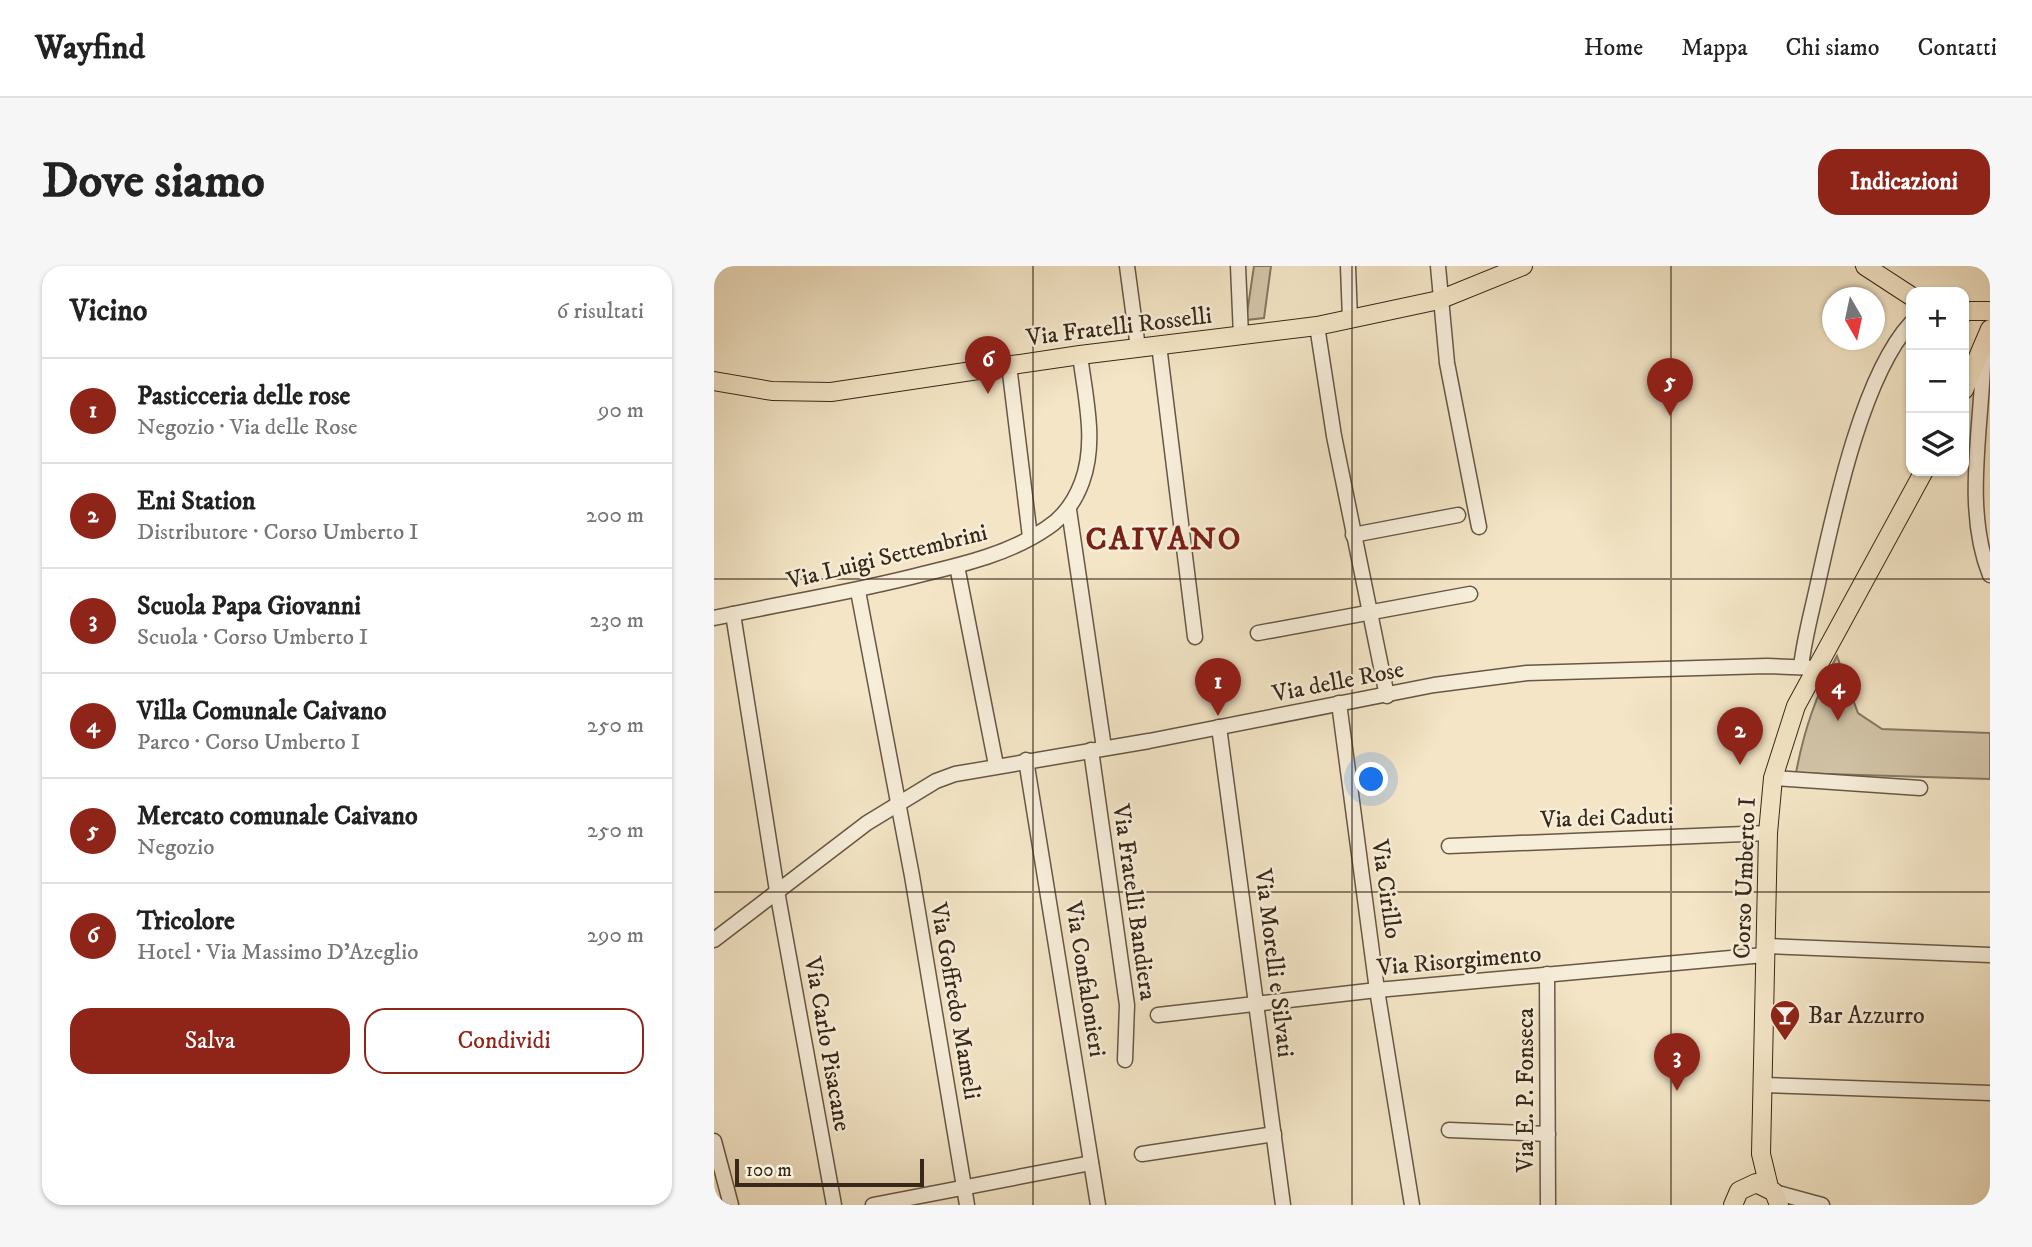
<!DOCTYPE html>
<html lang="it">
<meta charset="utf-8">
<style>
:root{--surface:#fff;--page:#f6f6f6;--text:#222;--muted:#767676;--line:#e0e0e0;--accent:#8f2418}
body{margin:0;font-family:"IM FELL DW Pica",serif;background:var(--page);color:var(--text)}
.controls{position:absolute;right:21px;top:21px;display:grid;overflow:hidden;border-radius:14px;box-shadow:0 2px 5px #0004}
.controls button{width:63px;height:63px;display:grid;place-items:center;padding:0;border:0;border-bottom:2px solid var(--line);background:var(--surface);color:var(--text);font:35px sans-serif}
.compass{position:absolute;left:1108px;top:21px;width:63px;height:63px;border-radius:50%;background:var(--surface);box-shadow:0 2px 5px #0004;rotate:171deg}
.scale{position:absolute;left:21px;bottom:18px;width:189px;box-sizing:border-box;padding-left:7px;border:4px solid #382819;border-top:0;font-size:19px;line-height:24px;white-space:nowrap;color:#382819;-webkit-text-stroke:5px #f7eeda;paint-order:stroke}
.you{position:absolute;left:658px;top:514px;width:24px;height:24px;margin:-18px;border:5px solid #fff;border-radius:50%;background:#1a73e8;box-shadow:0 0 0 10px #1a73e833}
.badge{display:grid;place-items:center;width:46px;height:46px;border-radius:50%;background:var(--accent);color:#fff;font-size:23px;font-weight:700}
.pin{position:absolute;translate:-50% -58px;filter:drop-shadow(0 2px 4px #0008)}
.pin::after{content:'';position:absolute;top:37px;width:24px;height:21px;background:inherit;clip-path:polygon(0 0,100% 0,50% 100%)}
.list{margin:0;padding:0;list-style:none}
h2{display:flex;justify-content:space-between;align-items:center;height:91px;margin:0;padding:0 28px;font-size:30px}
h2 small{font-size:23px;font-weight:400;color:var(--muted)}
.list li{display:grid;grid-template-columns:46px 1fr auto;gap:21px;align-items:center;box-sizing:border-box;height:105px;padding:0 28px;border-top:2px solid var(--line)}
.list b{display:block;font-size:26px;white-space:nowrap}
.list p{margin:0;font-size:23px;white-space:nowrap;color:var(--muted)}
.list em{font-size:23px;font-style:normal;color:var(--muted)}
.actions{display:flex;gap:14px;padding:21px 28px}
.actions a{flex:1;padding:16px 0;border:2px solid var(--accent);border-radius:21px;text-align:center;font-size:24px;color:var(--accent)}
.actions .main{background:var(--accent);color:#fff}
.icon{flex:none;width:38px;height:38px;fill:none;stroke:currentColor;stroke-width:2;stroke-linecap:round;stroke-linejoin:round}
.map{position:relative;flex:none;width:1276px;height:939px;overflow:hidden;border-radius:21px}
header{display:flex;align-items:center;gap:42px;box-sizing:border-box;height:98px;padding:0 35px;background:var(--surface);border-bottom:2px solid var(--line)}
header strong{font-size:33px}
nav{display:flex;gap:38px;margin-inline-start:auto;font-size:24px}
.intro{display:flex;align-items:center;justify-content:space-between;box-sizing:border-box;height:168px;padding:0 42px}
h1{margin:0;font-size:49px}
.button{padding:18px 32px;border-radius:21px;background:var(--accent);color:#fff;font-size:24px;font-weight:700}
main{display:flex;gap:42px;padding:0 42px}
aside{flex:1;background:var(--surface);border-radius:21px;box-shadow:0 2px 5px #0004}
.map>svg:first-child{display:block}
.green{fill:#d3c5a9;stroke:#867661;stroke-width:2}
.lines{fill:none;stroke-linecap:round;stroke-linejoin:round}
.minor-casing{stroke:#675744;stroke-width:17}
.major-casing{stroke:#382819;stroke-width:20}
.minor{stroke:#f7eeda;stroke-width:14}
.major{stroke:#f3e5c6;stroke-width:18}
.grid{fill:none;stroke:#382819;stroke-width:2;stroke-opacity:0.55}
.labels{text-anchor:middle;stroke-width:5;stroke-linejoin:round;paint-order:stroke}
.street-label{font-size:24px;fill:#382819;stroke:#f7eeda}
.poi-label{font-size:24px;fill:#382819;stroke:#f7eeda;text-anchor:start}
.district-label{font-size:32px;font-weight:bold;letter-spacing:2px;fill:#7a1f14;stroke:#f7eeda}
</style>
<header>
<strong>Wayfind</strong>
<nav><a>Home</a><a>Mappa</a><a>Chi siamo</a><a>Contatti</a></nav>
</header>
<div class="intro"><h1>Dove siamo</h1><a class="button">Indicazioni</a></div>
<main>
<aside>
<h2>Vicino<small>6 risultati</small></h2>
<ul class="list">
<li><span class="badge">1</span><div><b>Pasticceria delle rose</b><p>Negozio · Via delle Rose</p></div><em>90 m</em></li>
<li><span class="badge">2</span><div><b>Eni Station</b><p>Distributore · Corso Umberto I</p></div><em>200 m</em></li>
<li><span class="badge">3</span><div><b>Scuola Papa Giovanni</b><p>Scuola · Corso Umberto I</p></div><em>230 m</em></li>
<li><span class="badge">4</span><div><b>Villa Comunale Caivano</b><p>Parco · Corso Umberto I</p></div><em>250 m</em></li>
<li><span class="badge">5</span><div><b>Mercato comunale Caivano</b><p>Negozio</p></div><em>250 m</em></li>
<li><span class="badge">6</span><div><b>Tricolore</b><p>Hotel · Via Massimo D'Azeglio</p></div><em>290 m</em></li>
</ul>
<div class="actions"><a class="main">Salva</a><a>Condividi</a></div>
</aside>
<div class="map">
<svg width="1276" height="939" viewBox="0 0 1276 939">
<rect width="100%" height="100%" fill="#f3e5c6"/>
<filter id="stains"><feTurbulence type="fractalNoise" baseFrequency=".00286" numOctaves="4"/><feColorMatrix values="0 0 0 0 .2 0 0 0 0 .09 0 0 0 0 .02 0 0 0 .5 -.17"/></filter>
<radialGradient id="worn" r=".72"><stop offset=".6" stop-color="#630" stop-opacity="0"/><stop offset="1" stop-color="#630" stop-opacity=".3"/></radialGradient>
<g class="green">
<polygon points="540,0 557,0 550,52 532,54"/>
<path d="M 1123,390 L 1144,447 L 1168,463 L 1276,467 L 1276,513 L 1082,507 C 1090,464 1102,429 1123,390 Z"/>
</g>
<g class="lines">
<g class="minor-casing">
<g id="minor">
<polyline points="413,0 424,82"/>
<polyline points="524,0 527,70"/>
<polyline points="634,0 636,54"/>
<polyline points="724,0 733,97 765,261"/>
<polyline points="603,60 620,170 673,430"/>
<polyline points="445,79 481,371"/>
<path d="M 1275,83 L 1269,98 C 1267,165 1250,245 1276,309"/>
<polyline points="295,99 316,271"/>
<polyline points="355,244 390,482"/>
<polyline points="639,269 744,249"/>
<polyline points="243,300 282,499"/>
<polyline points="144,325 198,610 253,939"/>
<polyline points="19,348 63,625 120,939"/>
<path d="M 0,352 C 70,337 140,326 209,308 C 251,298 297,287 333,262 C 350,251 361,235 368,216 C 383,176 371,130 366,89"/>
<polyline points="544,367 756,328"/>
<path d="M 1087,401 C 1090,373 1098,345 1104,317 C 1120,245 1148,110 1197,57"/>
<polyline points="625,437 663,724 698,939"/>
<polyline points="505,461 569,939"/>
<polyline points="377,484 413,739 411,794"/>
<polyline points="312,494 384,939"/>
<polyline points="1059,512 1206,522"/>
<polyline points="735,580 1054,567"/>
<polyline points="0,674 153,557 222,515 241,508 435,475 720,419 813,407 1053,400 1104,402"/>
<polyline points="1051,680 1276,689"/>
<polyline points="833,708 834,939"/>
<polyline points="444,749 663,724 1050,689"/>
<polyline points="1049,819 1276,827"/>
<polyline points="735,864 834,868"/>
<polyline points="0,875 17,939"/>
<polyline points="428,888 560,868"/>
<polyline points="1060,926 1108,939"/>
<polyline points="159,939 377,897"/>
</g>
</g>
<g class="major-casing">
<g id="major">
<polyline points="1151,0 1197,30"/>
<polyline points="1250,45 1276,45"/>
<polyline points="0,115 58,125 117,126 366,89 603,60 725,34 809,0"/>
<polyline points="1250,124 1276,63"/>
<polyline points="1055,921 1047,888 1054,567 1059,512 1082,440 1210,205"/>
<polyline points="1019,939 1025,925 1042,917 1060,926 1065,939"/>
</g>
</g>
<use href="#minor" class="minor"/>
<use href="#major" class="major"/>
</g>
<path class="grid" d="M 319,0 L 319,939M 638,0 L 638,939M 957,0 L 957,939M 0,313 L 1276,313M 0,626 L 1276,626"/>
<defs>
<g id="bar-pin" transform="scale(1.575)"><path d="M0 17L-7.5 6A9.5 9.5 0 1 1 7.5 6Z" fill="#8f2418" stroke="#f7eeda"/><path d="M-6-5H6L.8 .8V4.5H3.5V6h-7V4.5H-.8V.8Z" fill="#fff"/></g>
</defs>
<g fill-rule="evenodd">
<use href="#bar-pin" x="1071" y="749"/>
</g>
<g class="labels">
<g class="street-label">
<text transform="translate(405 60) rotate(-7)" y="8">Via Fratelli Rosselli</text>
<text transform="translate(173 290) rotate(-14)" y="8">Via Luigi Settembrini</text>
<text transform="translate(624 415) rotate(-11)" y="8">Via delle Rose</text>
<text transform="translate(893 551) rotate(-2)" y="8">Via dei Caduti</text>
<text transform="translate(1030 612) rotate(-88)" y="8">Corso Umberto I</text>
<text transform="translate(673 623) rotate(82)" y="8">Via Cirillo</text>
<text transform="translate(421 636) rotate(82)" y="8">Via Fratelli Bandiera</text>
<text transform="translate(745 694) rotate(-5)" y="8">Via Risorgimento</text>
<text transform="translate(561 697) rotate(83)" y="8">Via Morelli e Silvati</text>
<text transform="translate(372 713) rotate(81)" y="8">Via Confalonieri</text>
<text transform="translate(242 735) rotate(80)" y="8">Via Goffredo Mameli</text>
<text transform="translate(114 778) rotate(80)" y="8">Via Carlo Pisacane</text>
<text transform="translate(811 824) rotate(-90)" y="8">Via E. P. Fonseca</text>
</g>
<g class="poi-label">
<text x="1094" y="757">Bar Azzurro</text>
</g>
<g class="district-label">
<text x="450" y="283">CAIVANO</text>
</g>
</g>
<rect width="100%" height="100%" filter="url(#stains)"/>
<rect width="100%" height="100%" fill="url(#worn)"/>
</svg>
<div class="controls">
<button>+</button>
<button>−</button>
<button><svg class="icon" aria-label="layers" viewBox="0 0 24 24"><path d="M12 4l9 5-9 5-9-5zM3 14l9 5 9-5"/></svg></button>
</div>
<svg class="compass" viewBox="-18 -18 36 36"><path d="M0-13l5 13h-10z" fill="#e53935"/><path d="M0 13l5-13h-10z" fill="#767676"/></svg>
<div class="scale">100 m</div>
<div class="you"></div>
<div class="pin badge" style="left:504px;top:450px">1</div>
<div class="pin badge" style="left:1026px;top:499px">2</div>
<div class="pin badge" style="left:963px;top:825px">3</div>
<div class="pin badge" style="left:1124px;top:455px">4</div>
<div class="pin badge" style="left:956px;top:150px">5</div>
<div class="pin badge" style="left:274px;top:128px">6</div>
</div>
</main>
